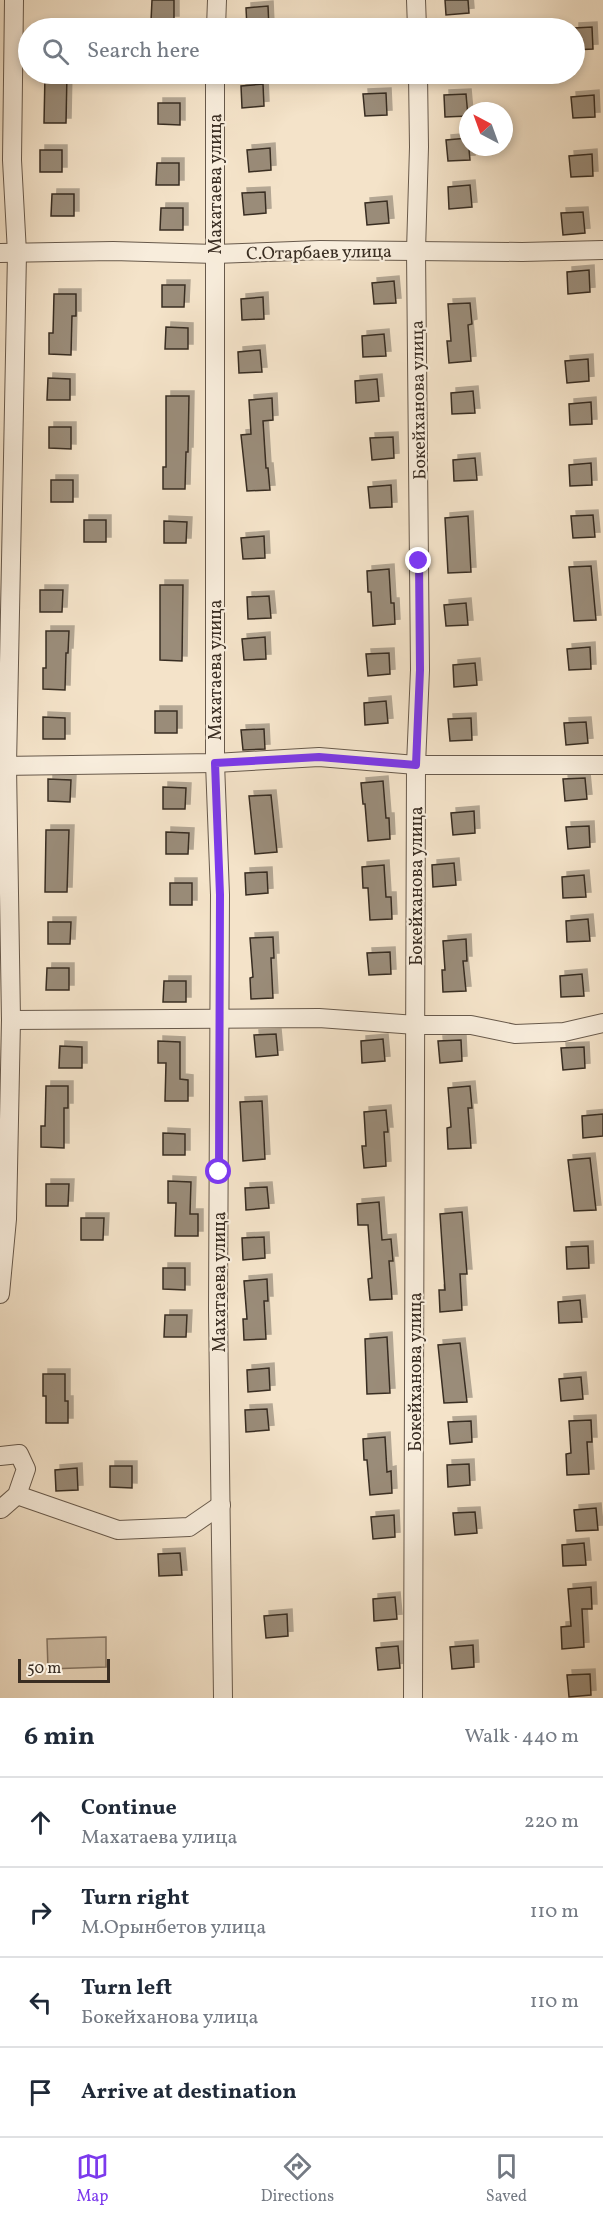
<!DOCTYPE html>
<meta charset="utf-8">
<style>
:root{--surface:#fff;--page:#f2f2f3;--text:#1f2937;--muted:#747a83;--line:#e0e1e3;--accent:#7c3aed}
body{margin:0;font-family:Vollkorn,serif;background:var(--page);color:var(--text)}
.compass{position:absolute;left:459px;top:102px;width:54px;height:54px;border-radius:50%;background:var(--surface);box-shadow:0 3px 9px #0003;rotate:319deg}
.scale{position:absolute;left:18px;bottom:15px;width:92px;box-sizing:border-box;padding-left:6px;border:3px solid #392d22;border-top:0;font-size:16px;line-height:21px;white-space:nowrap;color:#392d22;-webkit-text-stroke:4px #f8eddc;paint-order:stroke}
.stop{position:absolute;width:18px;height:18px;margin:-14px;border:4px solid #7c3aed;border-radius:50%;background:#fff}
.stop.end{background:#7c3aed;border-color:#fff;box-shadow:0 2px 6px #0008}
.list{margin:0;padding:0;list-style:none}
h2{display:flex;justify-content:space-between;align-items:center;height:78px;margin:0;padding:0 24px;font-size:26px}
h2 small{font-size:20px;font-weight:400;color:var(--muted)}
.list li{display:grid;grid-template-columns:39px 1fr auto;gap:18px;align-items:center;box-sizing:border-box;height:90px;padding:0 24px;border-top:2px solid var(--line)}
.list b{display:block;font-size:22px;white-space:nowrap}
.list p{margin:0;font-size:20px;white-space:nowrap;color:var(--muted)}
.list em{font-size:20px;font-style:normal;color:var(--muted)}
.icon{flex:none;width:33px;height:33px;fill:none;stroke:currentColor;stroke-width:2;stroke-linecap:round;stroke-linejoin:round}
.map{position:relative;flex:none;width:603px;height:1698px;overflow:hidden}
.search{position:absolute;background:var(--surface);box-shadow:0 3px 9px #0003;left:18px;right:18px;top:18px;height:66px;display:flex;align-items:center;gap:15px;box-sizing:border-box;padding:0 21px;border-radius:33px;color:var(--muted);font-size:22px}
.sheet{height:438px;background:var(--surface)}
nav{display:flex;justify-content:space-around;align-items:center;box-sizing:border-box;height:84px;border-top:2px solid var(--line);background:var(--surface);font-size:16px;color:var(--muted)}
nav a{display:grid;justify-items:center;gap:3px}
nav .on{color:var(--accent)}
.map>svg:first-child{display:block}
.green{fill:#d4c4ad;stroke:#867868;stroke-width:1.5}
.building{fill:#9a8c79;stroke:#392d22;stroke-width:1.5;filter:url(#shadow)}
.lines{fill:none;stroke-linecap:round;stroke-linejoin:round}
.minor-casing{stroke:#685a4c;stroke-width:20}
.minor{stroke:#f8eddc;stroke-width:18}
.route{stroke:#7c3aed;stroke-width:8}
.labels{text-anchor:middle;stroke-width:4.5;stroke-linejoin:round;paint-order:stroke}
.street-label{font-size:18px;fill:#392d22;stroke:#f8eddc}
</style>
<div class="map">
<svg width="603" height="1698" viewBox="0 0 603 1698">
<defs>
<filter id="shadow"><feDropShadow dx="5" dy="-5" stdDeviation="0" flood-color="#0004"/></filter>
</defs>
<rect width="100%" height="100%" fill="#f4e3c9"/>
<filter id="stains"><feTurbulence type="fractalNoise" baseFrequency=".00333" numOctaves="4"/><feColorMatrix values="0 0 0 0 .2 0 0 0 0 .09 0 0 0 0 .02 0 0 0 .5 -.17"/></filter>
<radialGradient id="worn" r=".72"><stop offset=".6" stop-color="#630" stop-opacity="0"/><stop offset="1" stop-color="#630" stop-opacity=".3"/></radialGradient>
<polygon class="green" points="106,1637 106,1667 48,1669 47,1639"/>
<g class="building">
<polygon points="152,0 174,0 174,21 151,21"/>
<polygon points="445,0 468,0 469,13 446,15"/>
<polygon points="268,6 269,28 247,28 246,8"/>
<polygon points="592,27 593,49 574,50 574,28"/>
<polygon points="45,74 67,74 66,123 44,123"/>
<polygon points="263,84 264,106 242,108 241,86"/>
<polygon points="386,93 387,115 365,116 363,94"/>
<polygon points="466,94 468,116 445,117 444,95"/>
<polygon points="594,95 595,117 573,118 571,97"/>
<polygon points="158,103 180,103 180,125 158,124"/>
<polygon points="468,138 470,160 448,161 446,140"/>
<polygon points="270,148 271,170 249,172 247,150"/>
<rect x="40" y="150" width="22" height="22"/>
<polygon points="592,154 593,176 571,177 569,156"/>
<polygon points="157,163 179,163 179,185 156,185"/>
<polygon points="470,185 472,207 449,209 448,187"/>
<polygon points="265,192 266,213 244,215 242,193"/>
<polygon points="52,194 74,194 74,216 51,216"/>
<polygon points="387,201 389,223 367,225 365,203"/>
<polygon points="161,208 183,208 183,230 160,230"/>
<polygon points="583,212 585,233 563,235 561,213"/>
<polygon points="589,270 590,292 568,294 567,272"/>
<polygon points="394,281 396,303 374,304 372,283"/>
<polygon points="162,285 185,285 184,307 162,307"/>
<polygon points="54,294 76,294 76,316 72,316 71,355 49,354 49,333 53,333"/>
<polygon points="263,297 264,319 242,320 241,299"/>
<polygon points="470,303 472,324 468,325 471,361 449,363 447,341 451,341 448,304"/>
<polygon points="166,327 188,328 188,349 165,349"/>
<polygon points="384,334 386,356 363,357 362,336"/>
<polygon points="260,350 262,372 239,373 238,352"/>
<polygon points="588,359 589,381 567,383 565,361"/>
<polygon points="48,378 70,379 70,400 47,400"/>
<polygon points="377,379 379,401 356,403 355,381"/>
<polygon points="473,391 475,413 452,414 451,393"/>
<polygon points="166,396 189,396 188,452 186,452 185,489 163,489 163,467 166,467"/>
<polygon points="272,398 273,420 263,421 266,468 268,468 270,490 247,491 241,435 251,434 249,400"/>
<polygon points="591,402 592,424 570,425 569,404"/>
<polygon points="49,427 71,427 71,449 49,448"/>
<polygon points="393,437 394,458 372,460 370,438"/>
<polygon points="475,458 477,480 454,481 453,460"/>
<polygon points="591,463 592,485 570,486 569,465"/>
<rect x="51" y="480" width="22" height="22"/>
<polygon points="391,485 392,507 370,508 368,487"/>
<polygon points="593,515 595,537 573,538 571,516"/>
<polygon points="468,516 471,572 448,573 445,518"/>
<rect x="84" y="520" width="22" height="22"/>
<polygon points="164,521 187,522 186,543 164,543"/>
<polygon points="264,536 265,558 243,559 241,538"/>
<polygon points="591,566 596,620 574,621 569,567"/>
<polygon points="389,569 391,603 394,603 395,624 373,626 371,592 368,592 367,571"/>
<polygon points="160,585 183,585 182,661 160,660"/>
<polygon points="40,590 63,590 62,612 40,612"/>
<polygon points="269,596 271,618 248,619 247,597"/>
<polygon points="466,603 468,625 446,626 444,605"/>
<polygon points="46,631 69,631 68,653 66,653 65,690 43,689 43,668 46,668"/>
<polygon points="265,637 266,659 244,660 242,639"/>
<polygon points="590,647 591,669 569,670 567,649"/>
<polygon points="389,653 390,674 368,676 366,654"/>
<polygon points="475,663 477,685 454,687 453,665"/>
<polygon points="386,701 388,723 365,725 364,703"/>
<rect x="155" y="711" width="22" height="22"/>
<polygon points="43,717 65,718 65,739 43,739"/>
<polygon points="471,718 472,740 450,741 448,719"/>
<polygon points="586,722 588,743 566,745 564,723"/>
<polygon points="264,729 265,749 243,750 241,730"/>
<polygon points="585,778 587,799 565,801 563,779"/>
<polygon points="48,779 71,780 70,802 48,801"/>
<polygon points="383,781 386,818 389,818 390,839 368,841 365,804 363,804 361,783"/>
<polygon points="163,787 186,788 185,809 163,809"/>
<polygon points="271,795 277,852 255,854 249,796"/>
<polygon points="474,811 475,833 453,835 451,813"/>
<polygon points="589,826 590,847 568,849 566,827"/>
<polygon points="46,830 69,830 67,892 45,892"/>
<polygon points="166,832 189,833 188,854 166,854"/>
<polygon points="454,863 456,885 433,887 432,865"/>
<polygon points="384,865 386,897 391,897 392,919 370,920 368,888 363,888 362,867"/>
<polygon points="267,872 268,893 246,895 245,873"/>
<polygon points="584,875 586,897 563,898 562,877"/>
<rect x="170" y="883" width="22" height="22"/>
<polygon points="588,919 590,941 567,942 566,921"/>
<polygon points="48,922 71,922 70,944 48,944"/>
<polygon points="273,937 274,958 271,958 273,998 251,999 250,978 253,977 250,938"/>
<polygon points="466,939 467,961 463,961 466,991 443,992 442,970 445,970 443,941"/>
<polygon points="390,952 391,974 369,975 367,953"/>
<polygon points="47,968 69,968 69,990 46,990"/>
<polygon points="582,974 584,996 561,997 560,976"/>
<polygon points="164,981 186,981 186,1002 163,1002"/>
<polygon points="276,1034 278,1055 256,1057 254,1035"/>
<polygon points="383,1039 385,1061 362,1063 361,1041"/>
<polygon points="461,1040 462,1061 440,1063 438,1041"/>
<polygon points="158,1041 180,1042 180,1079 188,1080 188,1101 165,1101 166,1063 158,1063"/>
<polygon points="60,1046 82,1047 82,1068 59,1068"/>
<polygon points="584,1047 585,1068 563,1070 561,1048"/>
<polygon points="46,1086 68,1086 68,1108 64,1108 64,1148 41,1147 41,1126 45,1126"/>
<polygon points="470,1086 472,1108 468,1108 471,1148 448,1149 447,1128 451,1127 448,1088"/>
<polygon points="262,1101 265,1159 243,1161 240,1102"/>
<polygon points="386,1110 388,1132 384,1132 386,1166 364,1168 362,1146 366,1146 364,1112"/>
<polygon points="603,1114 603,1136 583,1138 582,1116"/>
<polygon points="163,1133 185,1134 185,1155 163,1155"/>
<polygon points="590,1158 596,1210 574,1211 568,1160"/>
<polygon points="168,1181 191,1182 190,1214 198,1214 198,1236 175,1236 176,1203 168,1203"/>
<polygon points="46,1184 69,1184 68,1206 46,1206"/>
<polygon points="267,1187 269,1208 246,1210 245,1188"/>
<polygon points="379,1202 382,1240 391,1239 393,1261 389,1261 392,1299 370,1300 368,1279 372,1278 368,1225 358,1225 357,1204"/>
<polygon points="462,1212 467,1274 460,1274 462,1310 440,1312 439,1290 445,1290 440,1214"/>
<polygon points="81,1218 104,1218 103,1240 81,1240"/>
<polygon points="264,1237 265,1258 243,1260 242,1238"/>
<polygon points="588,1246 589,1268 567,1269 566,1247"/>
<polygon points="163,1268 185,1268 185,1290 163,1289"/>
<polygon points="267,1279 268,1301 264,1301 266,1339 244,1340 243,1319 247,1319 244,1281"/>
<polygon points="580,1300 582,1322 559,1323 558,1302"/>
<polygon points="165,1315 187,1315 186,1337 164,1337"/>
<polygon points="387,1337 390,1393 367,1394 365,1339"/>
<polygon points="460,1343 467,1402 444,1403 438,1345"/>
<polygon points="269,1368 270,1390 248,1392 247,1370"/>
<polygon points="43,1374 65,1374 65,1401 68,1401 68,1423 46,1423 46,1396 43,1396"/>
<polygon points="581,1377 583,1399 561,1401 559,1379"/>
<polygon points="267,1409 269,1430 246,1432 245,1410"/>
<polygon points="591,1420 592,1442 587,1442 589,1474 567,1475 566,1454 571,1453 569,1421"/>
<polygon points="471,1421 472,1442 450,1444 448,1422"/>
<polygon points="385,1437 387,1472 391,1471 392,1493 370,1495 367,1460 364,1460 363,1439"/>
<polygon points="469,1464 470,1485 448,1487 447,1465"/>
<polygon points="110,1466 132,1466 132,1488 110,1487"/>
<polygon points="77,1468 78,1490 56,1491 55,1470"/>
<polygon points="596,1508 598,1530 576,1531 574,1510"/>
<polygon points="475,1512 477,1533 455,1535 453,1513"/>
<polygon points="394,1515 395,1537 373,1539 371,1517"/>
<polygon points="584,1543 586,1565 563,1566 562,1545"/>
<polygon points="180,1553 182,1575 159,1576 158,1554"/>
<polygon points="591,1587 592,1609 582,1609 584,1647 562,1649 561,1627 571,1626 568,1589"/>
<polygon points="395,1597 397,1619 374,1621 373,1599"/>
<polygon points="287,1614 288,1636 266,1638 264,1616"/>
<polygon points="473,1645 474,1667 452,1669 450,1647"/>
<polygon points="398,1646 400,1668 378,1670 376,1648"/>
<polygon points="590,1674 591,1695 569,1697 567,1675"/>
</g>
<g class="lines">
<g class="minor-casing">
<g id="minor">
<polyline points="416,0 417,28"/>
<polyline points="216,28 217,0"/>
<polyline points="215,74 215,763 220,895 218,1309 223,1698"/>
<polyline points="0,253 113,251 215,254 320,250 522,252 603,250"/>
<polyline points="0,766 215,763 319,757 416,765 603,765"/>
<polyline points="11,1020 319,1018 416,1025 471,1025 515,1034 564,1032 603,1023"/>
<polyline points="0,1294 7,1219 11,1020 7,766 17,253 12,160 14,0"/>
<polyline points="0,1456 19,1454 26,1469 17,1495 1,1509"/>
<polyline points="17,1495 118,1530 189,1527 221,1505"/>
<polyline points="413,1698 416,765 420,670 416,251 419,147 418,74"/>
</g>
</g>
<use href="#minor" class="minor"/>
</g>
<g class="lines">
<polyline class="route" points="219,1172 220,895 215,763 319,757 416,765 420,670 419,561"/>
</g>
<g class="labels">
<g class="street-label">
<text transform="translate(215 184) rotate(-90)" y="6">Махатаева улица</text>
<text transform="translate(319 252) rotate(-1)" y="6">С.Отарбаев улица</text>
<text transform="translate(418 400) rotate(-91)" y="6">Бокейханова улица</text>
<text transform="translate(215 670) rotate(-90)" y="6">Махатаева улица</text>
<text transform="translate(416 886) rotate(-90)" y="6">Бокейханова улица</text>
<text transform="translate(219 1282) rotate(-90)" y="6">Махатаева улица</text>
<text transform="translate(415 1372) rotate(-90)" y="6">Бокейханова улица</text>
</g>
</g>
<rect width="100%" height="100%" filter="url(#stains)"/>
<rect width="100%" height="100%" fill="url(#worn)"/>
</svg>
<svg class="compass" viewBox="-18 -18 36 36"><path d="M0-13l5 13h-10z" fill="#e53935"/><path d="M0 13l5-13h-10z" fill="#747a83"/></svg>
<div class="scale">50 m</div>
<div class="stop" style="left:219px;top:1172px"></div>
<div class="stop end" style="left:419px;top:561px"></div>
<div class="search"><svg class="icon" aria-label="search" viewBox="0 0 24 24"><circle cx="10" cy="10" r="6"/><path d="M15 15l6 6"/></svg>Search here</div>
</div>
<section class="sheet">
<h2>6 min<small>Walk · 440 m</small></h2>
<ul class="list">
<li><svg class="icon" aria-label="ahead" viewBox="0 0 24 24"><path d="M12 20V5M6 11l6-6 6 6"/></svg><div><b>Continue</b><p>Махатаева улица</p></div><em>220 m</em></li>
<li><svg class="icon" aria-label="right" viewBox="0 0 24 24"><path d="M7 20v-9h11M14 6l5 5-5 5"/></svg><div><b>Turn right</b><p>М.Орынбетов улица</p></div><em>110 m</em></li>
<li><svg class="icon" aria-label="left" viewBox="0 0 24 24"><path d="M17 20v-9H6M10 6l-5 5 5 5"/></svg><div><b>Turn left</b><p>Бокейханова улица</p></div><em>110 m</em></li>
<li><svg class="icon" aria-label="arrive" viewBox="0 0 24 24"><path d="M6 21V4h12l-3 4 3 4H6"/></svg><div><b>Arrive at destination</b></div></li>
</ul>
</section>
<nav>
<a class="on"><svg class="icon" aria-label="map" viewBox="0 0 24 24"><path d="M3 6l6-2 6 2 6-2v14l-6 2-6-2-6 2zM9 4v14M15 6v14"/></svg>Map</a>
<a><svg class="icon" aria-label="directions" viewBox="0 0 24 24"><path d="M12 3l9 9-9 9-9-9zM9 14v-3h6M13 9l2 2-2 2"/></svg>Directions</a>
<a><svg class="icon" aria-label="saved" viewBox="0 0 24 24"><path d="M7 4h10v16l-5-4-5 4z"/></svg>Saved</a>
</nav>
